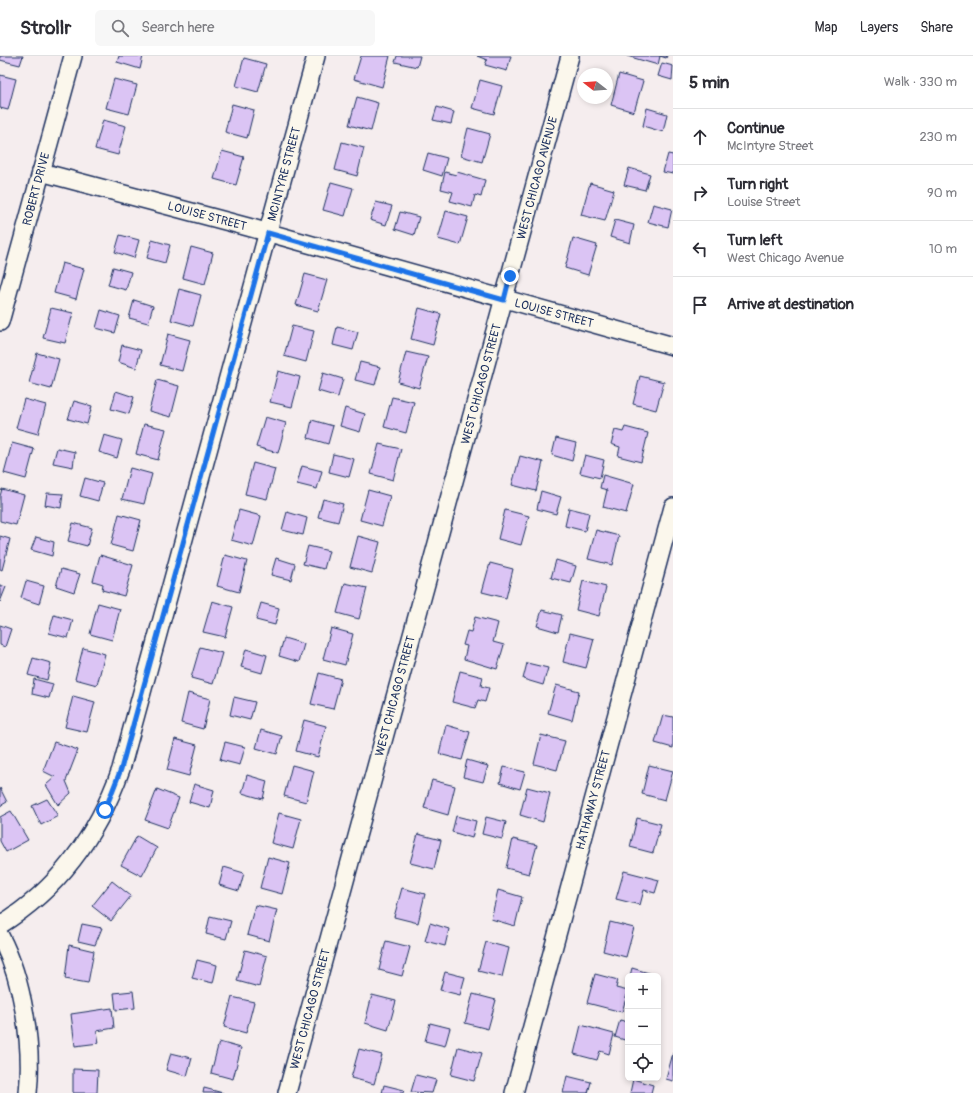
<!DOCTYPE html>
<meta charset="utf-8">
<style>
:root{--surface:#fff;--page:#f7f7f7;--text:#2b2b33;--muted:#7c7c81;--line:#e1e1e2}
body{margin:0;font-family:Pangolin,sans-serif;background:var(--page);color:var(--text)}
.controls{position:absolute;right:12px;bottom:12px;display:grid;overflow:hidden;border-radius:6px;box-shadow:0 2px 6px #0003}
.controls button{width:36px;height:36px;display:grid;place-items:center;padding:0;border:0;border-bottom:1px solid var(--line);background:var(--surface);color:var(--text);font:20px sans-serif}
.compass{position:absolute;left:577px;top:12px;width:36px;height:36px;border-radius:50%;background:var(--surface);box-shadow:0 2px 6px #0003;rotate:287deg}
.stop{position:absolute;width:12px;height:12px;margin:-9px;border:3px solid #1a73e8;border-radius:50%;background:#fff}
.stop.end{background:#1a73e8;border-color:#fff;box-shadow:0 1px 4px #0008}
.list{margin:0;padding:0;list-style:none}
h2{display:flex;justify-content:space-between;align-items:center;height:52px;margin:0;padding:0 16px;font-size:17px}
h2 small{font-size:13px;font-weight:400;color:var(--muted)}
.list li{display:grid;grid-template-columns:26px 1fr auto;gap:12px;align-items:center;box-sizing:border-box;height:56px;padding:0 16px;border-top:1px solid var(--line)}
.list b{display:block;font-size:15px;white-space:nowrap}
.list p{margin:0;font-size:13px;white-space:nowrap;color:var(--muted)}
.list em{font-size:13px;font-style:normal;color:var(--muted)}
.icon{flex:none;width:22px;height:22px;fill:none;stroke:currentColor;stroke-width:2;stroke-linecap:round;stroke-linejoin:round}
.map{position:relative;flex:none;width:673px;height:1037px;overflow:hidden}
header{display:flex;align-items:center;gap:24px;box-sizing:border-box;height:56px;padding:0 20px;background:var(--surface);border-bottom:1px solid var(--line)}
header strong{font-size:19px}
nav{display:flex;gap:22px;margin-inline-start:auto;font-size:14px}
.search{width:280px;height:36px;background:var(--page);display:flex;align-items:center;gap:10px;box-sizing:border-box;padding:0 14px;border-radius:6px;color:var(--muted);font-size:15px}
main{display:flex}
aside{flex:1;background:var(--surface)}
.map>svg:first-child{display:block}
.building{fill:#dbc4f4;stroke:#1b2f5e}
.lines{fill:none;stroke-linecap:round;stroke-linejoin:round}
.street-casing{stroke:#1b2f5e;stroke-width:20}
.street{stroke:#fbf7ec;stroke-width:17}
.route{stroke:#1a73e8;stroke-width:5}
.labels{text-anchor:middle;stroke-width:4;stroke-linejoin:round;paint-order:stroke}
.street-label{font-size:12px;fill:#1b2f5e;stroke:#fbf7ec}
</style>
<header>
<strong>Strollr</strong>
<div class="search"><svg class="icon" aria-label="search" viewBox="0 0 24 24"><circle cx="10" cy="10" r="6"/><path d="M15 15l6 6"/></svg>Search here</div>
<nav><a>Map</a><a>Layers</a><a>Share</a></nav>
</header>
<main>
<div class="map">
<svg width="673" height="1037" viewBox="0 0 673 1037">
<rect width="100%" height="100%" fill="#f5edee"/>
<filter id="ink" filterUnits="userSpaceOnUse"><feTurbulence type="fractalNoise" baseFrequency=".025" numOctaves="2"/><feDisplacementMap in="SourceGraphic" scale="8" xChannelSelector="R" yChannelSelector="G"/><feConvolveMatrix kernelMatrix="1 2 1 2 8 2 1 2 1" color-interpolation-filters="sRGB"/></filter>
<g filter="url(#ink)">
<g class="building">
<polygon points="0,0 23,0 20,9 0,4"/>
<polygon points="119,0 143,0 140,13 117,6"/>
<polygon points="361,0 390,0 382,31 354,23"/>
<polygon points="397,0 420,0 417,11 395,6"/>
<polygon points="477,0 511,0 507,15 485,9 487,4"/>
<polygon points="627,0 667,0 666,2 660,0 658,9"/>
<polygon points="244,2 266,8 258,36 236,30"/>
<polygon points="662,7 673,10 672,24 658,20"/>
<polygon points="619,18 643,25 634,56 611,49"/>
<polygon points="0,19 16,23 8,54 0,52"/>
<polygon points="114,23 137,29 129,58 106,52"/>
<polygon points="480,24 502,30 494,58 472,52"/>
<polygon points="357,41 378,47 371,75 349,69"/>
<polygon points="232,48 254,54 247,82 225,76"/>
<polygon points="437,51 454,56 451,68 433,64"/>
<polygon points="647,52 667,58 663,76 643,70"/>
<polygon points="103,64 126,70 118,99 95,93"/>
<polygon points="468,72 490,78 482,106 461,100"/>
<polygon points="342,86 364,92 357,120 335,114"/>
<polygon points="222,95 244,101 236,129 214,123"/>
<polygon points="428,97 447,102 442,120 423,114"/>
<polygon points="668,98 673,99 673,118 663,116"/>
<polygon points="629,112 650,118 645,134 624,129"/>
<polygon points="445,116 456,119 457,116 485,124 481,141 475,139 472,151 450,145 453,136 441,133"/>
<polygon points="331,126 353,132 345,160 323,154"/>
<polygon points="590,127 614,134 605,165 581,159"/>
<polygon points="376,146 392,150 386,169 370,164"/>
<polygon points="653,148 672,153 668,171 648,166"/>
<polygon points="446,155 468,161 460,189 438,183"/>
<polygon points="400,156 419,161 414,179 395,173"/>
<polygon points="615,164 634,169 630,187 610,181"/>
<polygon points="120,179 139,184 134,202 115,196"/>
<polygon points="573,182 597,189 588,219 565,212"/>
<polygon points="152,184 170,189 165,207 147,202"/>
<polygon points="191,191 213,197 205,228 183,222"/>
<polygon points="62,207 84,213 76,243 54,237"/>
<polygon points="113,211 131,216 126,234 108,229"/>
<polygon points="305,218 327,224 318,255 296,249"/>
<polygon points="179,233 201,239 193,270 171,264"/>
<polygon points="134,244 153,250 148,267 129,262"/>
<polygon points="51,252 73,257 65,287 43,282"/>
<polygon points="419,252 441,258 433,289 411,283"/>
<polygon points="101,254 120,260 115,277 96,272"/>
<polygon points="292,270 314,275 306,306 284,300"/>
<polygon points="337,271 358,276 353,294 333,289"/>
<polygon points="168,278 190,284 182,315 160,309"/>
<polygon points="122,289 141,294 136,312 118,306"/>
<polygon points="406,296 428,301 419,332 398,326"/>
<polygon points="37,297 59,303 51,333 29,327"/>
<polygon points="360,306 380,311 375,329 355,324"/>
<polygon points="278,315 300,321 292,351 270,346"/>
<polygon points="323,317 343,323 338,341 318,335"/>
<polygon points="640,320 664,326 656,354 633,348"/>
<polygon points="157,324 179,330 171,361 149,355"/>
<polygon points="116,335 134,341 129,358 111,353"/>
<polygon points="392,341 414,346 406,377 384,371"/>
<polygon points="24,343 46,349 38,378 16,372"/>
<polygon points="74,345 92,350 87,368 68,363"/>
<polygon points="345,352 365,358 360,376 340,370"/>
<polygon points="265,361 286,367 278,397 256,391"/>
<polygon points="312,364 333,370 328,388 308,382"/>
<polygon points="144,368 166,373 158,404 136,398"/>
<polygon points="625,371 648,377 641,406 618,400 620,391 611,388 615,374 623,376"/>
<polygon points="104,379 122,384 117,402 99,396"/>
<polygon points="556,382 576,387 572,405 552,399"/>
<polygon points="12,387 34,393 26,423 4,417"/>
<polygon points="379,388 401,393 393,424 371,418"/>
<polygon points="57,392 75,396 73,411 53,407"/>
<polygon points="333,398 354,403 349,421 329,416"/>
<polygon points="585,399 604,404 600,422 580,417"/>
<polygon points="520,400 543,406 536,435 512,429"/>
<polygon points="253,407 275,413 267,443 245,438"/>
<polygon points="302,410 322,415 317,433 297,428"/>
<polygon points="130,412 152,418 144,448 122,443"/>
<polygon points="603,419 634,428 626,457 603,451 607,434 600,432"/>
<polygon points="85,422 103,427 98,445 80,440"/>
<polygon points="2,433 24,439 16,469 0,465 0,440"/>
<polygon points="368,434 390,440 382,470 360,464"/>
<polygon points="541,435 561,441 556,458 537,453"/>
<polygon points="47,437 63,438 61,452 45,449"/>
<polygon points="323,443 343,448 338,466 318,461"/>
<polygon points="569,452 589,457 585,475 565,470"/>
<polygon points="239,454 261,460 253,490 231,484"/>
<polygon points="505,454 529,460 521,489 498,483"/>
<polygon points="287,456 307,462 303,479 282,474"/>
<polygon points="119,458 141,464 133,495 111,489"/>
<polygon points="73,467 92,472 87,490 68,485"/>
<polygon points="596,474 619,480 612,509 588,503"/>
<polygon points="0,480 10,483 2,514 0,513"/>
<polygon points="358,480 380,486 372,517 350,511"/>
<polygon points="36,481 54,486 52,500 31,494"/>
<polygon points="308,490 329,495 324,513 303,508"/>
<polygon points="100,499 133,509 124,540 102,534 103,528 93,525"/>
<polygon points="225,499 247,505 239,536 217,530"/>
<polygon points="276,502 295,508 291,524 271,519"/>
<polygon points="556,504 576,510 571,527 551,522"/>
<polygon points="490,507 513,513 506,542 482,536"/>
<polygon points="61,513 80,518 74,536 56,530"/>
<polygon points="26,525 44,530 39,548 21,542"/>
<polygon points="583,525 606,531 599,560 576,554"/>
<polygon points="345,527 367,532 359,563 337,557"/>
<polygon points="0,529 6,531 0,546"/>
<polygon points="212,545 233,551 225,581 203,576"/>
<polygon points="98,547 120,553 112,584 90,578"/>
<polygon points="261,547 279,552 275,569 256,564"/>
<polygon points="542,554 562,559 558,576 537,570"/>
<polygon points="54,559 73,564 68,582 49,577"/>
<polygon points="475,561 498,567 493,586 504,589 497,613 464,603 467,590 463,589 467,575 471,576"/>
<polygon points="0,569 11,573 5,591 0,589"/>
<polygon points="331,572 353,578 345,609 323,603"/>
<polygon points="570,577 594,583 586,612 563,606"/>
<polygon points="284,582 304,588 299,606 279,600"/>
<polygon points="200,591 222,597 213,628 191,622"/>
<polygon points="83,592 105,598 97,629 75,623"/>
<polygon points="246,593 267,599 262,617 241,611"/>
<polygon points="33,602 51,607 47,624 28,619"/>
<polygon points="527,607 548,612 543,629 523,623"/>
<polygon points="460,615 483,621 481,630 489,632 485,646 478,644 475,652 452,646"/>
<polygon points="319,617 341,623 333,653 311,648"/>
<polygon points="34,623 53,628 49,642 32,638"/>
<polygon points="556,629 579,635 572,664 548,657"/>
<polygon points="188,637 210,643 203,673 181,667"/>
<polygon points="73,640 95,646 87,676 65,671"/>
<polygon points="234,641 255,646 250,664 230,659"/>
<polygon points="663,659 673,661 673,692 655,687"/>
<polygon points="304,664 326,670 318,701 296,695"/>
<polygon points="446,669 470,676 462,704 439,698"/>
<polygon points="261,674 282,680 277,698 256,692"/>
<polygon points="541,679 565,685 557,714 534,708"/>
<polygon points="175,683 197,689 189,720 167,714"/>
<polygon points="54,686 78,694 66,725 71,737 58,749 46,729 55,721 43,715"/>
<polygon points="225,686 245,691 240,709 220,704"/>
<polygon points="467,704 488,710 483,726 463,721"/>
<polygon points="292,709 314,715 306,746 284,740"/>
<polygon points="649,709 673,715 665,744 642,738"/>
<polygon points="504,711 525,716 520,733 500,727"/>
<polygon points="247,719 267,725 263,743 242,737"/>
<polygon points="432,724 455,730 448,759 424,752"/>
<polygon points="194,728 214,734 210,752 189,746"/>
<polygon points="527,731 550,737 543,766 520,759"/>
<polygon points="0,732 7,746 0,750"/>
<polygon points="157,733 179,742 168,772 145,764"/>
<polygon points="47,743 58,760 41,769 32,750"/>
<polygon points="11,755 28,784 6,796 0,785 0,761"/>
<polygon points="279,757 301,763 293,793 271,787"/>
<polygon points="456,760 476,765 472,782 452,776"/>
<polygon points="486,761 506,766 502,783 482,778"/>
<polygon points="637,762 661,768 653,797 630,791"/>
<polygon points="418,778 441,784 434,813 410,807"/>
<polygon points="137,780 157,792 142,820 121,809"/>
<polygon points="513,783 537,789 529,818 506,812"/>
<polygon points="268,801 290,807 282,838 260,832"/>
<polygon points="224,811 244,817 239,835 219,829"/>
<polygon points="624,815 659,824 655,837 644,834 640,849 616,843"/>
<polygon points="112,825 131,840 111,865 92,850"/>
<polygon points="402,832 425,838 418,867 394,861"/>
<polygon points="498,834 522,841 515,870 491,863"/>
<polygon points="255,849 277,854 269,885 247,879"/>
<polygon points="210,860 231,865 226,883 206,878"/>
<polygon points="610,866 634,872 626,901 603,895"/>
<polygon points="430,867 449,873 445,890 425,885"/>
<polygon points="82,868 102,872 95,889 78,885"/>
<polygon points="386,885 410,891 402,920 379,914"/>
<polygon points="486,886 509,892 502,921 478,915"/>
<polygon points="69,889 94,895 88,927 65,923"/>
<polygon points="245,894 267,900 259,931 237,925"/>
<polygon points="197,904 217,909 213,927 192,922"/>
<polygon points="632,912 652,918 652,920 630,920"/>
<polygon points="445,916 465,921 460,939 440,934"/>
<polygon points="595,918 618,924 616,932 628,935 622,956 587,947"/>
<polygon points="133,935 135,952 116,954 114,937"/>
<polygon points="473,938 496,944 488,973 465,967"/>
<polygon points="372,939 396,945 388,974 365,967"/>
<polygon points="232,941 254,946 246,977 224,971"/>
<polygon points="112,952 114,972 97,975 99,987 75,990 71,958"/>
<polygon points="620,964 628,966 628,985 615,981"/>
<polygon points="430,967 450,972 445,990 425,985"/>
<polygon points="581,969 614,978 609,998 600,995 597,1004 574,998"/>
<polygon points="219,986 241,992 233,1023 211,1017"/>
<polygon points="458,991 482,997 474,1025 451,1019"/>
<polygon points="359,993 382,999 374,1028 351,1022"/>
<polygon points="171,997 192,1002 187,1020 166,1014"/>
<polygon points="673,997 673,1025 666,1023"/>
<polygon points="73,1013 98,1014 97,1037 73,1037"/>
<polygon points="416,1019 436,1024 432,1037 411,1036"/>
<polygon points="567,1020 591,1026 588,1037 563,1037"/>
<polygon points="633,1023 653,1029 651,1037 630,1037"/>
<polygon points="384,1029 404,1034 403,1037 382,1037"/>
<polygon points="204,1032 223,1037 203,1037"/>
</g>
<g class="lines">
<g class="street-casing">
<g id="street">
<polyline points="41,116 248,171 673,290"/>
<polyline points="0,266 73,0"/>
<path d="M 0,869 C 60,832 98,778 121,713 L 316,0"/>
<path d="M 0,880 C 23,924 33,988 28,1037"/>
<polyline points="287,1037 570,0"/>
<polyline points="514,1037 673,451"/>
</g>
</g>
<use href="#street" class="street"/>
</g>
</g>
<g class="lines" filter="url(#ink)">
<polyline class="route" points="105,754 121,713 268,177 504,244 510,220"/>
</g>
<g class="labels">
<g class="street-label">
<text transform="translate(284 118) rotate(-75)" y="4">MCINTYRE STREET</text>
<text transform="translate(537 122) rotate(-75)" y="4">WEST CHICAGO AVENUE</text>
<text transform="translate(36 133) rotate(-75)" y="4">ROBERT DRIVE</text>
<text transform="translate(207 160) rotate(15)" y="4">LOUISE STREET</text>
<text transform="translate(554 257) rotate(15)" y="4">LOUISE STREET</text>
<text transform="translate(481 328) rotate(-75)" y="4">WEST CHICAGO STREET</text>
<text transform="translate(395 640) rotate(-75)" y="4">WEST CHICAGO STREET</text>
<text transform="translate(593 744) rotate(-75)" y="4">HATHAWAY STREET</text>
<text transform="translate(310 953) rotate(-75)" y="4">WEST CHICAGO STREET</text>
</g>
</g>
</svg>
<div class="controls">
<button>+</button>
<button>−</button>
<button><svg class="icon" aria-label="locate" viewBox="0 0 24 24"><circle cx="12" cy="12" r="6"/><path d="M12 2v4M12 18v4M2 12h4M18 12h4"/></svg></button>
</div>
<svg class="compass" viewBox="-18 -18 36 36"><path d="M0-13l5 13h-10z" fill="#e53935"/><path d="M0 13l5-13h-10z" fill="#7c7c81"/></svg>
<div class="stop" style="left:105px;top:754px"></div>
<div class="stop end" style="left:510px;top:220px"></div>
</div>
<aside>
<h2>5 min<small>Walk · 330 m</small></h2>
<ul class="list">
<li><svg class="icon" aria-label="ahead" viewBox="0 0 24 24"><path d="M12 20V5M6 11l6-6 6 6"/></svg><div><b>Continue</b><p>McIntyre Street</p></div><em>230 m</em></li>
<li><svg class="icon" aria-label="right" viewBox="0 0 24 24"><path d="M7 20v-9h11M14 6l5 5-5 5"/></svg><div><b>Turn right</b><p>Louise Street</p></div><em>90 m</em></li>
<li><svg class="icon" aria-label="left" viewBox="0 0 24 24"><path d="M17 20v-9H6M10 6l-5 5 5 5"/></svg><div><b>Turn left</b><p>West Chicago Avenue</p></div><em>10 m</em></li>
<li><svg class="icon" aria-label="arrive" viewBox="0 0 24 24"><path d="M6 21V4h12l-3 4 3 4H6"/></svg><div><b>Arrive at destination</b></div></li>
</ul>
</aside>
</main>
